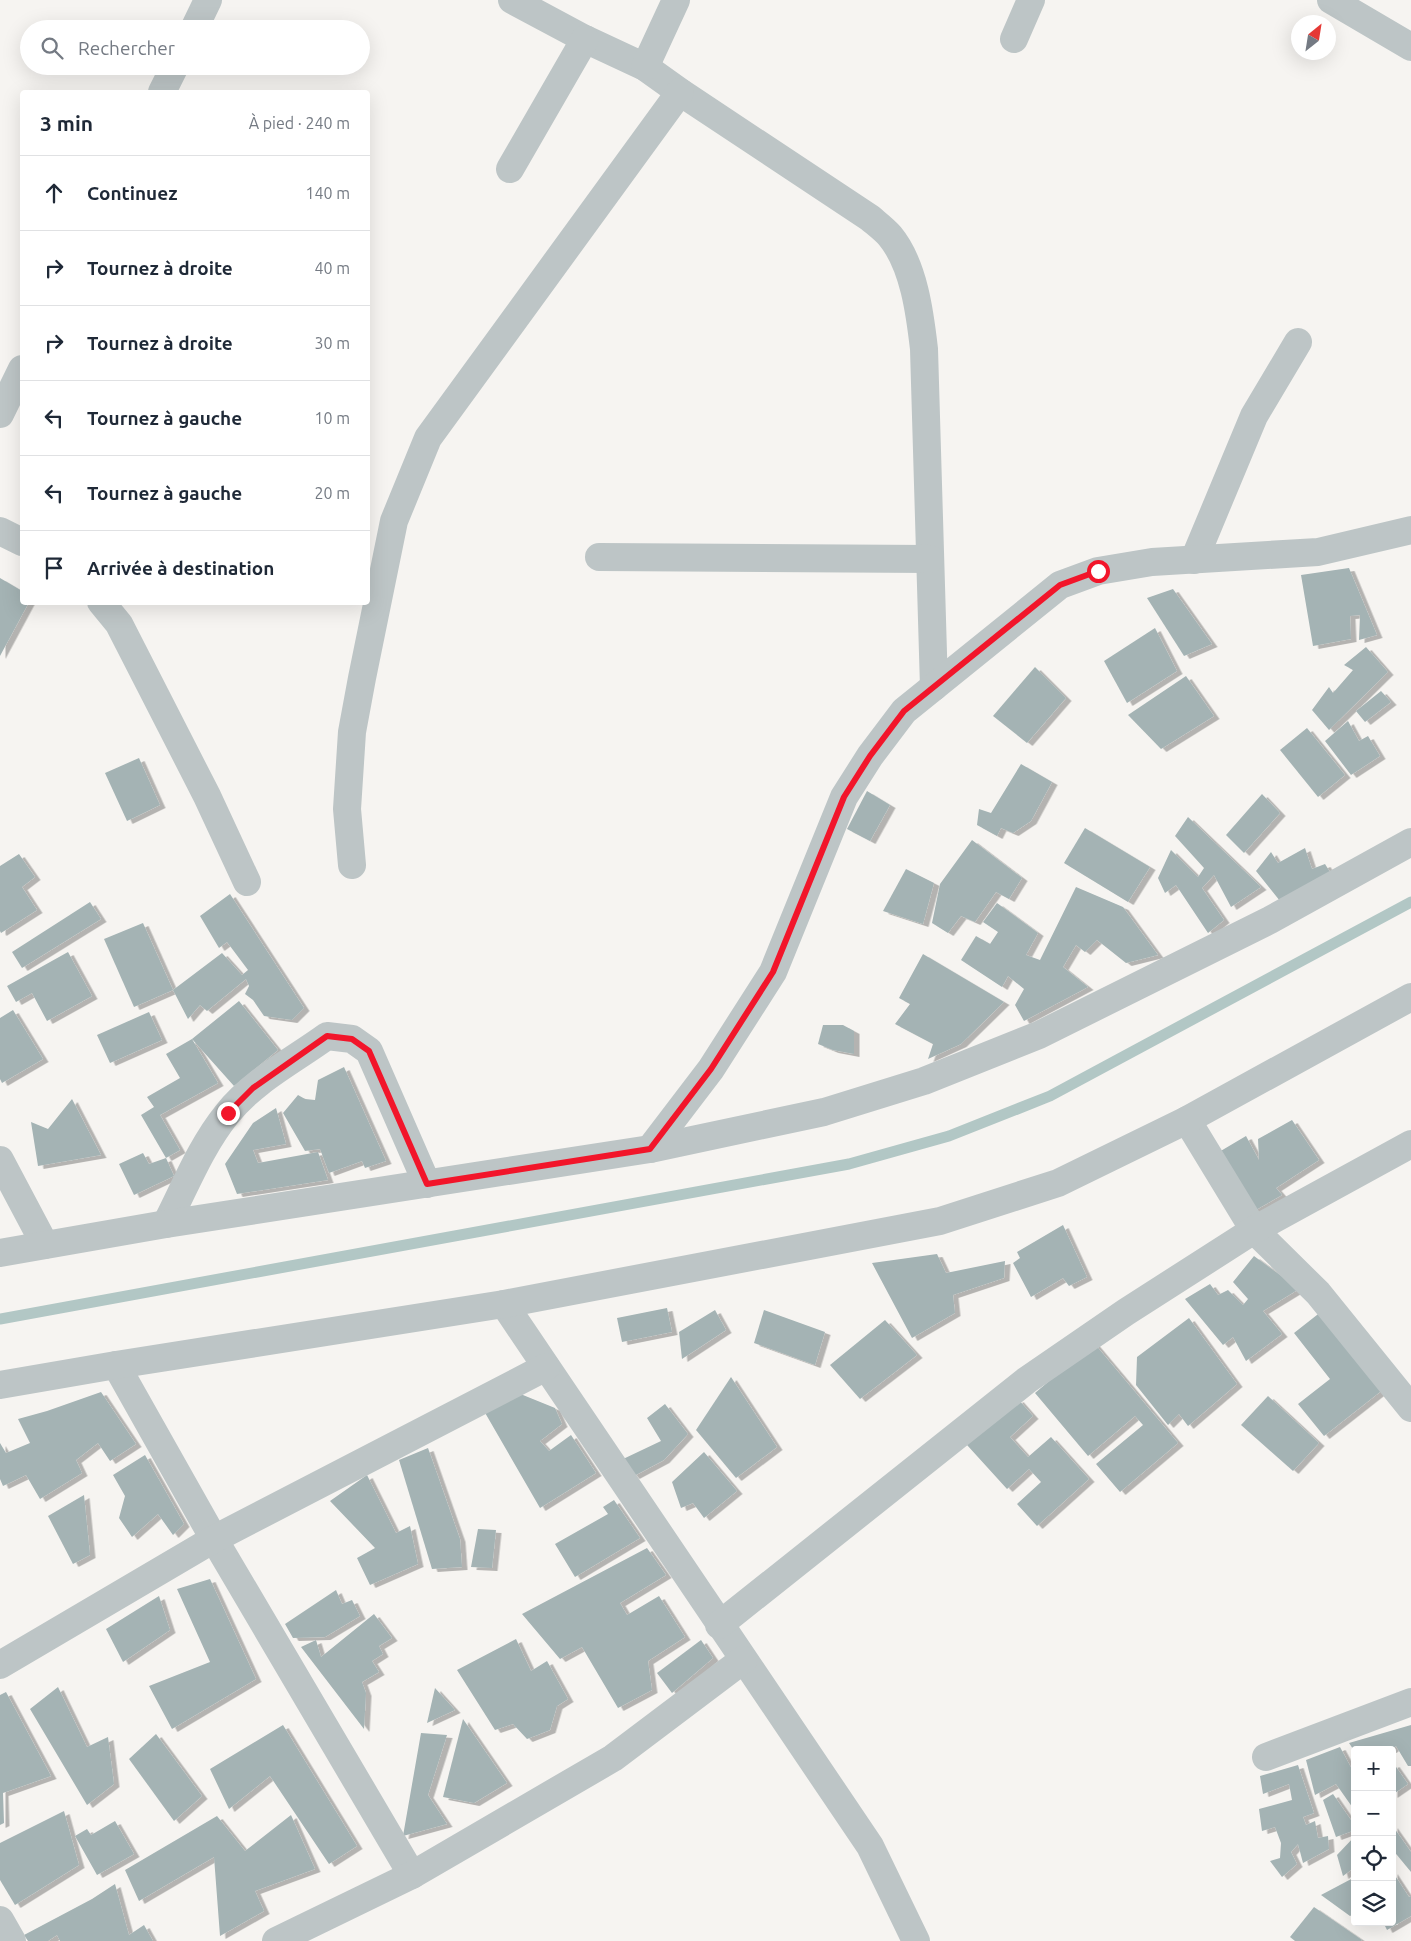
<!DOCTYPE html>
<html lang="fr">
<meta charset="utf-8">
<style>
:root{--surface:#fff;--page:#f2f2f3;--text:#1f2937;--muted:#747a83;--line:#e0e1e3}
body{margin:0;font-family:Ubuntu,sans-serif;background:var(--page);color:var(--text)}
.controls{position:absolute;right:15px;bottom:15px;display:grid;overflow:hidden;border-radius:5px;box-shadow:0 5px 20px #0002}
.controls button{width:45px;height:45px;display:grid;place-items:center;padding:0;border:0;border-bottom:1px solid var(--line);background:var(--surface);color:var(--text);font:25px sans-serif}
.compass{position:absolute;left:1291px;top:15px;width:45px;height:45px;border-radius:50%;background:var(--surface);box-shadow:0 5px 20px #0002;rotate:30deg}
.stop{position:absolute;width:15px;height:15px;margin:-11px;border:4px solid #f2152a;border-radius:50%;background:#fff}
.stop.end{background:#f2152a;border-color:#fff;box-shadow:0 1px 5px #0008}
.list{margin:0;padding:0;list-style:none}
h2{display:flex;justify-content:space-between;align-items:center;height:65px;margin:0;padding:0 20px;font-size:21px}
h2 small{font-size:16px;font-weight:400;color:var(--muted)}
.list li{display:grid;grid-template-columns:32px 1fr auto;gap:15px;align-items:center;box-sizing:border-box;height:75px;padding:0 20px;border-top:1px solid var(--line)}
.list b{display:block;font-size:19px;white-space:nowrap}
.list em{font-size:16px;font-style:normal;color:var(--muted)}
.icon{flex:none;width:28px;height:28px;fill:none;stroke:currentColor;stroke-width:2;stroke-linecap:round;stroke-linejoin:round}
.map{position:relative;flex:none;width:1411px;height:1941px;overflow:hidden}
.search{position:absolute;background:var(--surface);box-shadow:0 5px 20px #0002;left:20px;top:20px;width:350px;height:55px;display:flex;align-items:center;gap:12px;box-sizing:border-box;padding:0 18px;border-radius:28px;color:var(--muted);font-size:19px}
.panel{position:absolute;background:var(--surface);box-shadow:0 5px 20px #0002;left:20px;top:90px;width:350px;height:515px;border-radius:5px}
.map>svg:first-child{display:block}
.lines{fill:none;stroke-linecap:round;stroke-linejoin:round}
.stream{stroke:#b2c7c5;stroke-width:11}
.building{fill:#a4b3b4;filter:url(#shadow)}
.street{stroke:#bdc5c6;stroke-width:28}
.route{stroke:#f2152a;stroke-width:6}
</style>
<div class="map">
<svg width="1411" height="1941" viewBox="0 0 1411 1941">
<defs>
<filter id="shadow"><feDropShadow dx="5.5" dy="3" stdDeviation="0" flood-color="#0004"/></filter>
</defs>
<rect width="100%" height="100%" fill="#f6f4f1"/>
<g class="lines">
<polyline class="stream" points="0,1319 849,1164 949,1136 1050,1096 1411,902"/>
</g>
<g class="building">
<polygon points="1349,568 1377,635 1359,640 1360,615 1350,616 1351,639 1313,646 1301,575"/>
<polygon points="0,578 22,591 22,602 29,602 0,656"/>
<polygon points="1173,589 1212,644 1184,656 1147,598"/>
<polygon points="1155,628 1177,671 1127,703 1104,661"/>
<polygon points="1366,647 1388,672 1329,730 1312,710 1329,687 1333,693 1353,670 1344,665"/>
<polygon points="1035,667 1066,698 1027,743 993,716"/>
<polygon points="1186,676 1214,716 1161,749 1128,715"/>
<polygon points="1381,691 1391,702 1365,722 1356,711"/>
<polygon points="1348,721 1359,741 1368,736 1380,756 1351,775 1325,741"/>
<polygon points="1307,728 1345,775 1318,797 1280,750"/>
<polygon points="139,758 160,805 127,821 105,773"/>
<polygon points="1021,764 1052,782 1031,821 1013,833 1001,828 997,836 977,825 979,809 991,813"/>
<polygon points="867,791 890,805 870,841 847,829"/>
<polygon points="1262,794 1280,813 1244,853 1226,835"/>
<polygon points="1188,817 1261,887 1231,907 1214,875 1202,888 1224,920 1208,933 1176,885 1165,893 1158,878 1171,850 1198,877 1204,868 1175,836"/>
<polygon points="1085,828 1150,867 1128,902 1064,863"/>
<polygon points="972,840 1022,878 1009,899 996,892 975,922 961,916 948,933 932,923 940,884"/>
<polygon points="1305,848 1312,869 1325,864 1335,880 1288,911 1256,871 1271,852 1278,863"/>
<polygon points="19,854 35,877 22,887 37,910 1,933 0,931 0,866"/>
<polygon points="906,869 934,883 923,924 883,911"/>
<polygon points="1076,887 1123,907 1158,955 1126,963 1097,940 1085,952 1076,945 1063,967 1088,987 1024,1021 1015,1005 1024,989 1008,976 1002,987 961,960 976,936 990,944 998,932 983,922 997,903 1038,933 1026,955 1040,960"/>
<polygon points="230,894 304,1008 292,1020 264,1016 253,1000 245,994 249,986 246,979 207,1011 200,1005 188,1019 173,990 222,953 242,975 248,970 227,942 219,948 200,916"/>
<polygon points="90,902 101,919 22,968 12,952"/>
<polygon points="143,923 173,990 134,1007 104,939"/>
<polygon points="68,952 92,996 47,1021 32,993 16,1002 7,986"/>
<polygon points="923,954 1004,1002 961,1044 928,1059 933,1044 895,1024 910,1004 899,998"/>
<polygon points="239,1001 278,1050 234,1086 192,1039 218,1083 160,1115 180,1150 166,1158 141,1115 154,1107 147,1097 180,1078 166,1054 192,1039"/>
<polygon points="13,1010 43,1059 2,1083 0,1079 0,1018"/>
<polygon points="149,1012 162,1040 110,1063 97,1035"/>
<polygon points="823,1025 843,1025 854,1031 854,1054 833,1050 818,1044"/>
<polygon points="344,1067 386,1161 365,1168 362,1161 329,1173 320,1149 305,1151 283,1113 298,1095 305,1099 315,1100 318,1080"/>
<polygon points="72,1099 101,1155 38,1166 31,1122 48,1129"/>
<polygon points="276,1108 286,1144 253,1150 258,1163 318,1152 328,1180 237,1194 225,1164 253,1123"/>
<polygon points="1292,1120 1319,1160 1276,1188 1282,1195 1254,1211 1219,1152 1246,1136 1259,1160 1258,1139"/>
<polygon points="143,1153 149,1164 166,1158 174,1176 134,1195 119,1164"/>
<polygon points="1063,1225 1087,1277 1069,1286 1063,1278 1031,1297 1013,1263 1020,1258 1017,1252"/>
<polygon points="937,1254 946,1273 1005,1261 1004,1278 953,1295 955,1313 912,1338 872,1263"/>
<polygon points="1254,1256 1299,1289 1263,1311 1282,1334 1246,1361 1233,1337 1223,1345 1185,1299 1210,1284 1218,1295 1228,1290 1243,1305 1248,1299 1233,1282"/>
<polygon points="667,1308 672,1332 622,1342 617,1318"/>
<polygon points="715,1310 726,1330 682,1359 679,1332"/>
<polygon points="764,1310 825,1332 815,1365 754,1343"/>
<polygon points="1322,1311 1385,1388 1324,1436 1298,1404 1330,1379 1294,1333"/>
<polygon points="1189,1318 1237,1384 1188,1426 1179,1414 1168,1425 1136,1385 1137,1357"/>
<polygon points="885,1320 917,1355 860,1399 830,1365"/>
<polygon points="1094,1343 1178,1443 1120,1492 1096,1464 1143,1425 1135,1416 1088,1456 1035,1393"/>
<polygon points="731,1377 777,1447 736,1478 696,1430"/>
<polygon points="101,1392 136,1444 110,1461 98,1443 76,1460 82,1473 40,1499 26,1475 3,1486 0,1479 0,1443 6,1453 30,1443 18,1419 47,1411"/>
<polygon points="518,1393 555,1408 562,1424 540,1441 549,1451 571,1435 596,1473 540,1508 484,1411"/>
<polygon points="1268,1396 1319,1443 1293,1471 1241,1425"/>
<polygon points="1018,1399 1033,1416 1010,1437 1028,1457 1051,1437 1089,1479 1037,1526 1017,1504 1041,1482 1029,1469 1007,1489 967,1445"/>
<polygon points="665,1404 688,1434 664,1460 634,1476 621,1460 661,1441 647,1418"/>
<polygon points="428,1448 460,1539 462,1567 432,1569 399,1460"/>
<polygon points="704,1452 737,1491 704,1518 693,1503 681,1508 672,1482"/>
<polygon points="145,1455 184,1524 173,1535 158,1514 132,1537 119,1518 125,1496 113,1475"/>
<polygon points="367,1475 396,1533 410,1526 418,1564 370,1585 357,1558 375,1548 330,1501"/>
<polygon points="84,1495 90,1555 73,1564 48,1516"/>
<polygon points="614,1500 640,1538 575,1577 555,1544 608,1514 603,1507"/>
<polygon points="478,1529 496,1530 492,1568 471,1567"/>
<polygon points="647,1548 666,1575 620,1603 627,1615 659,1596 685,1637 648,1661 652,1690 618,1708 582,1647 560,1659 522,1614"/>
<polygon points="210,1579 256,1679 172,1729 149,1686 210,1662 177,1589"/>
<polygon points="336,1590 342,1604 352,1600 360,1616 325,1637 293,1638 285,1624"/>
<polygon points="159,1596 170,1630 123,1662 106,1629"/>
<polygon points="374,1614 392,1638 379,1646 383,1654 372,1661 379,1672 362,1682 366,1693 364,1729 301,1647 316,1640 321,1657"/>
<polygon points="516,1639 531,1671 547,1661 568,1699 557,1706 550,1730 527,1739 513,1724 495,1730 457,1670"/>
<polygon points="701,1640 713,1658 672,1693 657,1673"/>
<polygon points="58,1687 87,1747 108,1737 114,1784 87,1805 30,1709"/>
<polygon points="435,1688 455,1710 427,1723"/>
<polygon points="6,1692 51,1776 3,1793 4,1823 0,1825 0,1695"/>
<polygon points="463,1719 507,1783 474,1803 443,1797"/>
<polygon points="283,1725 357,1846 329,1864 270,1776 229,1809 210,1769"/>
<polygon points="1411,1725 1411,1766 1408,1766 1396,1746 1391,1750 1355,1750 1355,1752 1349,1743"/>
<polygon points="421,1733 447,1735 428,1795 447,1824 403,1836"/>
<polygon points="156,1734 202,1796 174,1821 129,1759"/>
<polygon points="1340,1747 1355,1775 1355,1811 1336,1784 1315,1795 1306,1760"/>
<polygon points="1394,1764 1408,1784 1392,1795 1392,1765"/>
<polygon points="1298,1765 1314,1813 1303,1817 1306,1825 1315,1821 1318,1838 1328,1836 1329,1849 1303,1863 1298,1844 1291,1852 1297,1864 1282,1877 1270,1861 1280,1858 1281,1843 1275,1827 1262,1831 1259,1809 1292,1800 1289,1784 1263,1794 1260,1776"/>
<polygon points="1333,1794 1355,1826 1355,1830 1336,1837 1323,1800"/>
<polygon points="64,1811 79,1865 15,1905 0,1880 0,1843"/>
<polygon points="291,1815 315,1869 255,1891 264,1911 220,1936 214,1857 139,1901 125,1870 217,1816 245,1851"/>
<polygon points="115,1821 134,1854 97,1875 75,1836 87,1829 91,1835"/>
<polygon points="1392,1825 1411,1852 1411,1872 1392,1849"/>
<polygon points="1355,1836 1355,1867 1343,1876 1337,1855"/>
<polygon points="1392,1871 1409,1897 1411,1896 1411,1916 1387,1930 1383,1922 1392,1922"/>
<polygon points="1355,1877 1355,1913 1350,1916 1321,1895"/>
<polygon points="115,1884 129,1935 144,1925 153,1941 60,1941 57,1935 48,1941 28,1941 24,1935 92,1899"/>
<polygon points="1314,1907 1362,1940 1361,1941 1295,1941 1290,1937"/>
</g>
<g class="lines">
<g class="street">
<path d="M 512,0 L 585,39 L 645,67 L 680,92 L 870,218 C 877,224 885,230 890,236 C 914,265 920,314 924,349 L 934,687"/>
<polyline points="1331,0 1411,47"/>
<polyline points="194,29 208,0"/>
<polyline points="1014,39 1031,0"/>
<polyline points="645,67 676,0"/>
<polyline points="162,92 175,66"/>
<polyline points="510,169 585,39"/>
<polyline points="0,414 22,369"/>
<polyline points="0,531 22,542"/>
<polyline points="599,557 930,559"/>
<polyline points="1194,560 1254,416 1298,342"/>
<polyline points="101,602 119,624 207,796 247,882"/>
<polyline points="352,865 347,809 352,732 362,678 394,521 428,438 680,92"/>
<polyline points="1187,1120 1254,1230 1318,1293 1411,1408"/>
<polyline points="650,1149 711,1069 773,972 844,797 870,756 904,711 1060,585 1098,571 1152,562 1318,552 1411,530"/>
<polyline points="0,1160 45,1245"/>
<path d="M 166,1224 C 185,1187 201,1146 227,1114 C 253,1081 294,1060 327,1036 L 352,1039 L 369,1051 L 427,1184"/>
<polyline points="0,1253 166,1224 650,1149 824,1112 924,1081 1039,1035 1270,920 1411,842"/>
<polyline points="504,1304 870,1846 916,1941"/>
<polyline points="116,1365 214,1539 412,1875"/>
<polyline points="0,1385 116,1365 504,1304 940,1221 1058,1183 1187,1120 1411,997"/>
<polyline points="719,1625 1027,1380 1126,1312 1254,1230 1411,1144"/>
<polyline points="0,1665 214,1539 546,1367"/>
<polyline points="1266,1757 1411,1702"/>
<polyline points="0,1920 12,1941"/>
<polyline points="276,1941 412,1875 613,1758 743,1660"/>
</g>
</g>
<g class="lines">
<polyline class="route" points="228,1113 253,1088 327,1036 352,1039 369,1051 427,1184 650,1149 711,1069 773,972 844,797 870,756 904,711 1060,585 1098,571"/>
</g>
</svg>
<div class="controls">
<button>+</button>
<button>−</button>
<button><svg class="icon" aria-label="locate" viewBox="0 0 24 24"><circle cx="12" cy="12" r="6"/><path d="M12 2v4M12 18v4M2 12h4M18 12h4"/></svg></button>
<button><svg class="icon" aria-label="layers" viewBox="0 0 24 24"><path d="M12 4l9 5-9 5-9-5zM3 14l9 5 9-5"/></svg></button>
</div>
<svg class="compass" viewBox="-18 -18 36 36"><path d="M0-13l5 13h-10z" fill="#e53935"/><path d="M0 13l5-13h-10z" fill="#747a83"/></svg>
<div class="stop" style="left:1098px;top:571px"></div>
<div class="stop end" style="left:228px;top:1113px"></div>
<div class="search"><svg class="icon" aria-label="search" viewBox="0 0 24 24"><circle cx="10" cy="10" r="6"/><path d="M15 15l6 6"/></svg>Rechercher</div>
<section class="panel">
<h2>3 min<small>À pied · 240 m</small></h2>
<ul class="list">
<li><svg class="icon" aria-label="ahead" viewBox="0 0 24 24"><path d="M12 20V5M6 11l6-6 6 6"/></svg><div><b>Continuez</b></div><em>140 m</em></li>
<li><svg class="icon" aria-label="right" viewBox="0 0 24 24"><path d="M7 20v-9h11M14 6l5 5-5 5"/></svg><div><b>Tournez à droite</b></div><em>40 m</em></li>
<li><svg class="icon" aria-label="right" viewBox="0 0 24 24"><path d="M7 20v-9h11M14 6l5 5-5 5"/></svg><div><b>Tournez à droite</b></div><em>30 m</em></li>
<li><svg class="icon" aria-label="left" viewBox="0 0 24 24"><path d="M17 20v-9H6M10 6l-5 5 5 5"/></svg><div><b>Tournez à gauche</b></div><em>10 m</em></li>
<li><svg class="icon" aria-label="left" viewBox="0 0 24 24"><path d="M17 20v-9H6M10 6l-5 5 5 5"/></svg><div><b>Tournez à gauche</b></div><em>20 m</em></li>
<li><svg class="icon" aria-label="arrive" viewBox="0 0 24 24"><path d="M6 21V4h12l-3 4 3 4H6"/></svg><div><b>Arrivée à destination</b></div></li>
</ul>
</section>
</div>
